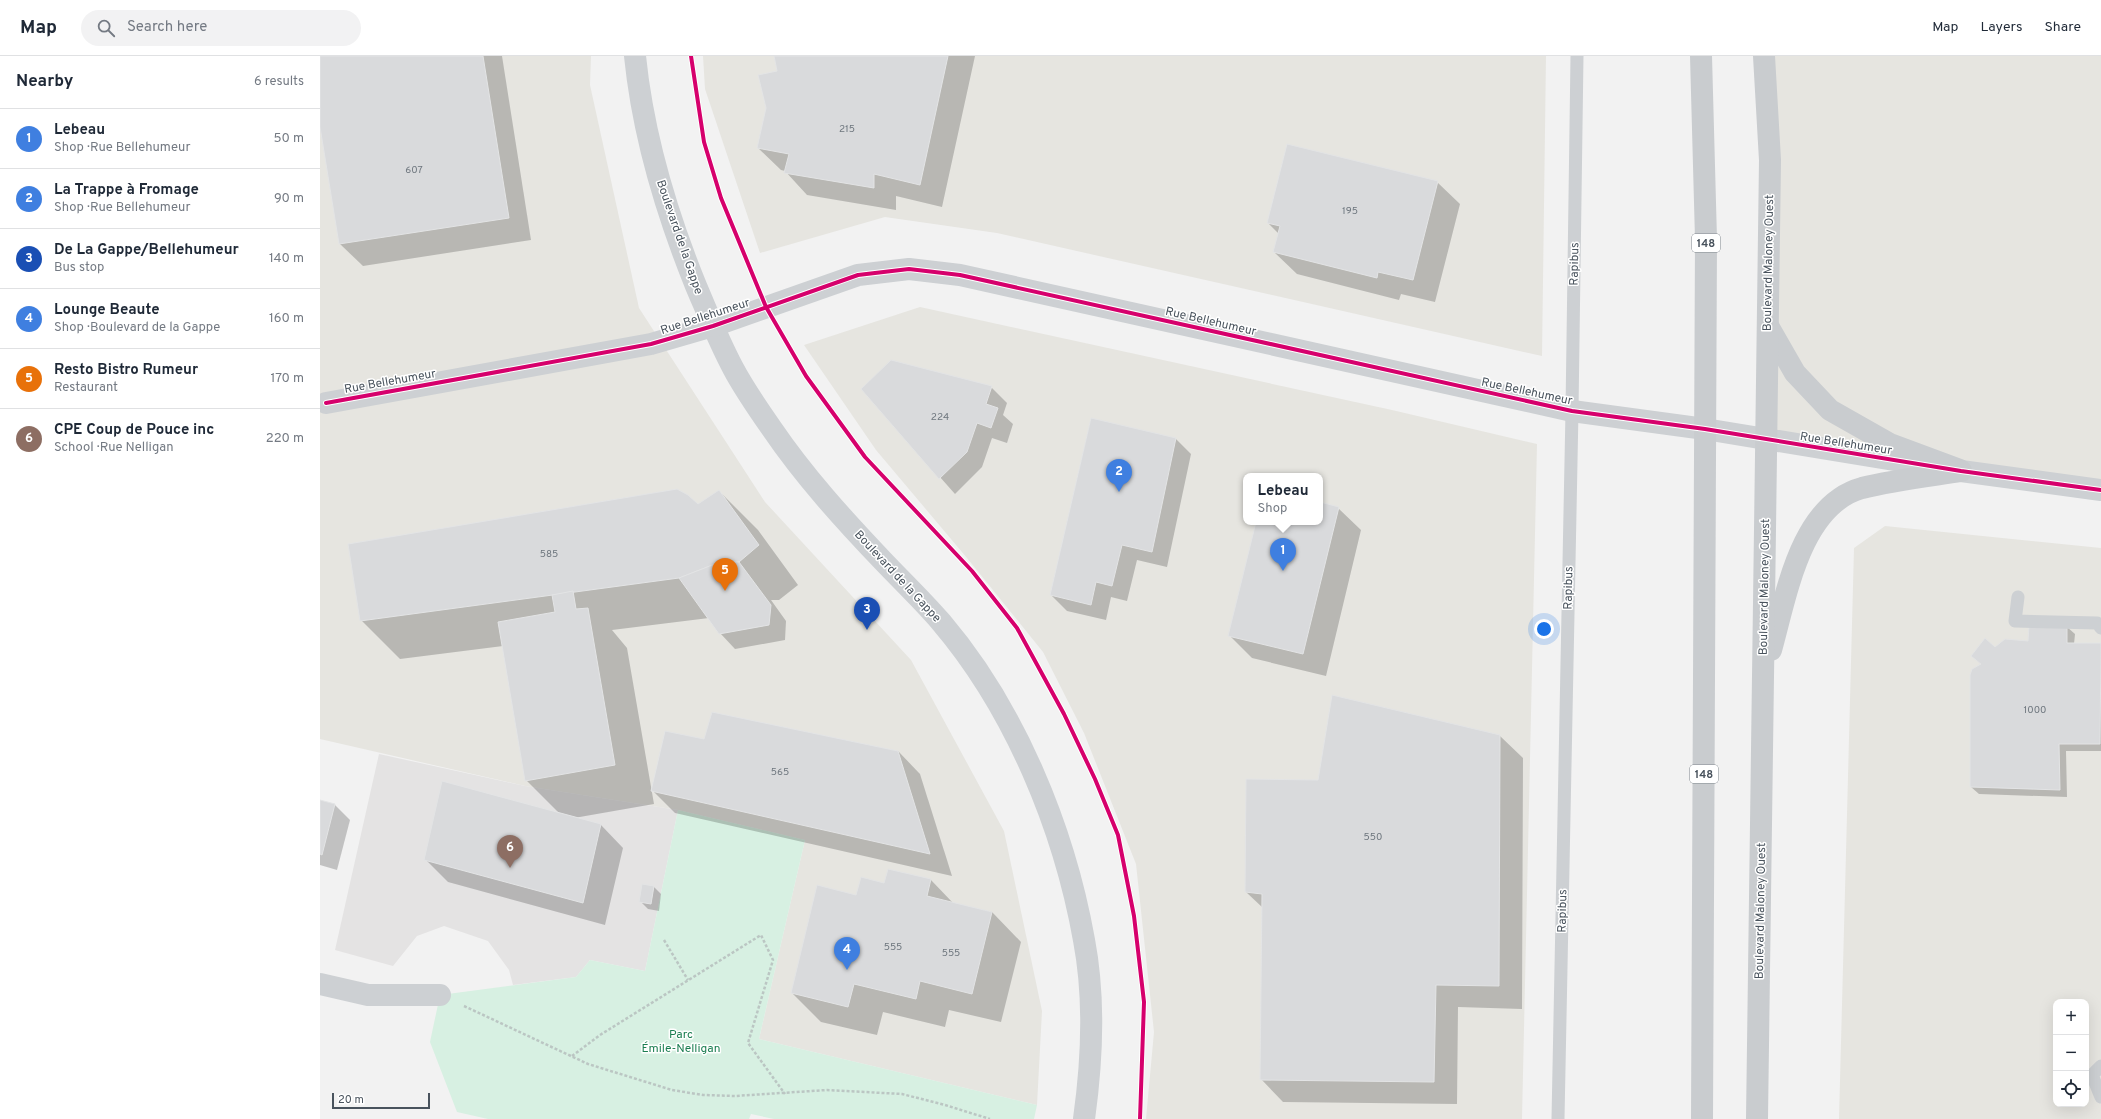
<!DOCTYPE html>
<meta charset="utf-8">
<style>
:root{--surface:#fff;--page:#f2f2f3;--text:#1f2937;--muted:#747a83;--line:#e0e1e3;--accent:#2563eb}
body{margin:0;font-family:Overpass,sans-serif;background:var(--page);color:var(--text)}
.controls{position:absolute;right:12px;bottom:12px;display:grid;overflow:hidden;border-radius:8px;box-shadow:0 4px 16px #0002}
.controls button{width:36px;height:36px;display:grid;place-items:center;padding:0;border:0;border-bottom:1px solid var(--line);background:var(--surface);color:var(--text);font:20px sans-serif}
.scale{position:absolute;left:12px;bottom:10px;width:98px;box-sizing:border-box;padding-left:4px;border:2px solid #49535d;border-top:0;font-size:11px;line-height:14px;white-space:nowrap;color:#49535d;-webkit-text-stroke:3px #fff;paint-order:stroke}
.you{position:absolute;left:1224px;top:573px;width:14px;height:14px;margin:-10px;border:3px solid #fff;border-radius:50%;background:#1a73e8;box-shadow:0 0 0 6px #1a73e833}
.badge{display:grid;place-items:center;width:26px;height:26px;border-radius:50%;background:var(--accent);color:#fff;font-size:13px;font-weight:700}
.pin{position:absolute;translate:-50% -33px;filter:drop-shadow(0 1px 2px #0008)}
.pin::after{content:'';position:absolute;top:21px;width:14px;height:12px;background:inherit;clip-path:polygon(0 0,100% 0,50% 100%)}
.popup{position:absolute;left:923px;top:417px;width:80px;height:52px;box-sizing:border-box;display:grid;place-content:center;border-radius:8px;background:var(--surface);filter:drop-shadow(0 1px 3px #0005);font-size:13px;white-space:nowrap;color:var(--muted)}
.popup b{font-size:15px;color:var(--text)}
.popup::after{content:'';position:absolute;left:50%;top:100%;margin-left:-8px;border:8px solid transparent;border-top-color:var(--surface)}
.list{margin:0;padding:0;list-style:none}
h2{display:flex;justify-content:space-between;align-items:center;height:52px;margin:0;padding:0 16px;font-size:17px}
h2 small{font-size:13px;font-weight:400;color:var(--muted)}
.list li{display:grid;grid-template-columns:26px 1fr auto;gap:12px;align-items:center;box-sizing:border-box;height:60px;padding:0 16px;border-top:1px solid var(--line)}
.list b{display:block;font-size:15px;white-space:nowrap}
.list p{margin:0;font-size:13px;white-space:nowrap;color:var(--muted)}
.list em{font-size:13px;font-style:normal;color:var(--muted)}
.icon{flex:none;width:22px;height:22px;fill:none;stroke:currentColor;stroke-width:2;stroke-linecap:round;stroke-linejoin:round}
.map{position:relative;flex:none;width:1781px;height:1063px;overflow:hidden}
header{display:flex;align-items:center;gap:24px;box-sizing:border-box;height:56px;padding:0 20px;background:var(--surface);border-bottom:1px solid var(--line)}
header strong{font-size:19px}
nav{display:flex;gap:22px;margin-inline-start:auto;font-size:14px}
.search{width:280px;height:36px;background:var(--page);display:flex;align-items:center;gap:10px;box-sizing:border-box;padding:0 14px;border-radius:22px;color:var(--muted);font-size:15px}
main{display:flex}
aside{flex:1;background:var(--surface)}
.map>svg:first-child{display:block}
.commercial{fill:#e6e5e0;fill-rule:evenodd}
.education{fill:#e4e3e3}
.green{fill:#d7f0e2}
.shadow{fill:#0003}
.building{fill:#d9dadc;stroke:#e3e4e5}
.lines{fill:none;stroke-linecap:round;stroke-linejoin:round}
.path{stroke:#bbc6c3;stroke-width:2.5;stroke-dasharray:3 2;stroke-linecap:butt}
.service{stroke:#cdd0d3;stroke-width:13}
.minor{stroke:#cdd0d3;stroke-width:22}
.tertiary{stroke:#cdd0d3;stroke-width:22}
.primary{stroke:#c9cccf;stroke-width:22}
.cycleway-casing{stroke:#fff;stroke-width:6}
.cycleway{stroke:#d6006c;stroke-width:4}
.labels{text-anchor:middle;stroke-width:3;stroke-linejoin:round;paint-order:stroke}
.number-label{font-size:10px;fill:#6e767e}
.shield{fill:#fff;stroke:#80878e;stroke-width:1}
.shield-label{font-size:11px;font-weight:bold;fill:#49535d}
.street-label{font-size:12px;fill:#49535d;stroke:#fff}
.park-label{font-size:12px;fill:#1b7e51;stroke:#fff}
</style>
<header>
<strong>Map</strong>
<div class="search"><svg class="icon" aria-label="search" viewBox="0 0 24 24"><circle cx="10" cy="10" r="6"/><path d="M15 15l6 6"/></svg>Search here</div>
<nav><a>Map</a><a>Layers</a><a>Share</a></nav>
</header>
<main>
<aside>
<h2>Nearby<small>6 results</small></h2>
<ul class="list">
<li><span class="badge" style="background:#3f7fe0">1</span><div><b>Lebeau</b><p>Shop · Rue Bellehumeur</p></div><em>50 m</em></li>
<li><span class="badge" style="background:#3f7fe0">2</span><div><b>La Trappe à Fromage</b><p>Shop · Rue Bellehumeur</p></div><em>90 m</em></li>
<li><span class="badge" style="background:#1a4fb4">3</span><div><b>De La Gappe/Bellehumeur</b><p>Bus stop</p></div><em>140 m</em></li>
<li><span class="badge" style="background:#3f7fe0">4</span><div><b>Lounge Beaute</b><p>Shop · Boulevard de la Gappe</p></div><em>160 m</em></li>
<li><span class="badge" style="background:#e8710a">5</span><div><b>Resto Bistro Rumeur</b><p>Restaurant</p></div><em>170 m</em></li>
<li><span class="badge" style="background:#8d6e63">6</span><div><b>CPE Coup de Pouce inc</b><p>School · Rue Nelligan</p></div><em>220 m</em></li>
</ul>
</aside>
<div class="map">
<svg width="1781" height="1063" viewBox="0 0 1781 1063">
<rect width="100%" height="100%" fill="#f2f2f2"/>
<g class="commercial">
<polygon points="0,0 271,0 270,29 319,252 445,446 591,604 684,775 722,955 717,1049 439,983 485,784 358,754 205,730 0,683"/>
<polygon points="383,0 1226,0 1222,300 677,177 565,161 440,197 385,33"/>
<polygon points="1443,0 1781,0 1781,434 1446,385"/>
<path d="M 600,251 L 1072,354 L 1217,388 L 1202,1063 L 826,1063 L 834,976 L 816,808 L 764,677 L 723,596 L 647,502 L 556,394 L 484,289 ZM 926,420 L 1000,420 L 1000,466 L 926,466 Z"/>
<path d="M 1565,470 L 1781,492 L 1781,1063 L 1519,1063 L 1534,492 ZM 1736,946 L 1766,946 L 1766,1048 L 1736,1048 Z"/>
</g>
<polygon class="education" points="59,698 205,730 358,754 325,915 270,904 256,921 193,929 189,914 168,885 124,870 97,880 73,910 15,894"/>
<polygon class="green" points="358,754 485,784 439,983 717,1049 714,1063 454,1063 431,1058 429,1063 168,1063 137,1056 110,986 120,939 256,921 270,904 325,915"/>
<g class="shadow">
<polygon points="0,0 182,0 211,184 43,210 20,188 0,65"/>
<polygon points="455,0 655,0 622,151 576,140 576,154 487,139 465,115 461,114 438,92 458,16"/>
<polygon points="1117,126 1140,148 1115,246 1081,238 1079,244 977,218 954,196 959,178 948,167"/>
<polygon points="671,331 687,347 683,359 693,368 687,387 672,382 662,411 635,438 542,333"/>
<polygon points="771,363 856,383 871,398 847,511 817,504 807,545 791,541 786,564 747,555 731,539"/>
<polygon points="399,435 438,474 478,529 459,544 451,544 466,565 465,584 415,593 400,577 389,562 292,574 307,592 334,748 254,762 281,769 303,792 285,869 128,826 105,803 240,758 206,724 183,590 80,603 41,564 378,449"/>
<polygon points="1000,447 1018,452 1041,474 1006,620 932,602 909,579 937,466 1000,466"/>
<polygon points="1747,571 1755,578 1754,588 1781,589 1781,695 1746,695 1747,741 1659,738 1651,731 1662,609 1652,600 1709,586"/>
<polygon points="1180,680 1203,702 1202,953 1138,951 1137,1048 963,1046 941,1023 943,852 926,836 999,725"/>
<polygon points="384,684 578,695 600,718 632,820 355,757 332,734"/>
<polygon points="0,745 15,749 30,764 17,814 0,809"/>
<polygon points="569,814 611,824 634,848 672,856 701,886 681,966 629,954 625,971 563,956 557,979 501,966 472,937 537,840 565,828"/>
<polygon points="334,831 341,838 339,855 328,853 320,845"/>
</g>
<g class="building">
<polygon points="0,0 163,0 189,162 19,188 0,71"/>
<polygon points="454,0 628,0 600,129 554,118 554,132 464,117 469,98 437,92 446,52 438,19 457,15"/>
<polygon points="967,88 1118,125 1093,224 1058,216 1057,222 953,196 960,170 947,167"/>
<polygon points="571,304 672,330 666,348 678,352 671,372 657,367 647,396 619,423 541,333"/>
<polygon points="771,362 856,382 832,496 802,489 792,530 776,526 771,549 730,539"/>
<polygon points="357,433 368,439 378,448 399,434 439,489 419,506 400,506 359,522 40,565 28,488"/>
<polygon points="1000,446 1019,451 983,598 908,580 936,466 1000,466"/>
<polygon points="400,506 419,506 451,549 449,569 399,578 359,522"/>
<polygon points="253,535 256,553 268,552 295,709 205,725 178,566 235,556 232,539"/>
<polygon points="1709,570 1747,570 1747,587 1781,587 1780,688 1739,688 1740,734 1650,731 1650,619 1652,613 1661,608 1651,600 1665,582 1675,591 1685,583 1708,585"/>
<polygon points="1012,639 1180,679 1179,930 1116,929 1114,1026 940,1024 942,838 925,836 926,723 998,724"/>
<polygon points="392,656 578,695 610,798 331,735 345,675 384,683"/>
<polygon points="122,725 281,768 263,847 104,804"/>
<polygon points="0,744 15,748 2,799 0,798"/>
<polygon points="568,813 611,823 607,840 672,856 652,938 600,925 596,943 534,928 528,951 471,937 497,829 536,839 541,821 564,827"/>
<polygon points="322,828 334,830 331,848 319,846"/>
</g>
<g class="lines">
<g class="path">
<polyline points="344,884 368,924"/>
<polyline points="144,950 268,1008 352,1034 383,1039 415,1040 507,1034 582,1038 625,1049 670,1063"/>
<polyline points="252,1000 280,979 441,879 453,904 428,987 465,1038"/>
</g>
<g class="service">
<polyline points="1698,541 1695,565 1777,567 1781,572"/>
<polyline points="1781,1010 1772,1019 1781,1041"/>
<polyline points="1238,1063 1252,355 1257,0"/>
</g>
<g class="minor">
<polyline points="6,347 331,288 393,270"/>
<polyline points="0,928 48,939 120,939"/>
</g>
<g class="tertiary">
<path d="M 315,0 C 323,80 346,156 376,230 C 388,258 399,286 413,312 C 424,333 438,353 452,373 C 484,420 523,463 563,505 C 582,525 603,545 621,566 C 695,653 744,772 764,884 C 775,942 772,1006 764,1063"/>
<polyline points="393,270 538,219 589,213 640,219 1252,355 1385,373 1641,415 1781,434"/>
</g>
<g class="primary">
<polyline points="1381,0 1386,183 1382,1063"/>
<polyline points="1448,270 1475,317 1510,354 1570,388 1640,414"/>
<path d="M 1451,594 C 1466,541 1480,449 1542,432 C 1574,424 1609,420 1641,415"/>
<polyline points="1437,1063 1450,104 1444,0"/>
</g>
<g class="cycleway-casing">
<g id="cycleway">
<polyline points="371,0 384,86 401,142 446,251 486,320 545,401 652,515 697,572 744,658 775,723 798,779 814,860 824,946 820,1063"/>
<polyline points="6,347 331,288 393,270 538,219 589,213 640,219 1252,355 1385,373 1641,415 1781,434"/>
</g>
</g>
<use href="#cycleway" class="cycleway"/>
</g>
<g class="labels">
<g class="number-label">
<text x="527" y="76">215</text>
<text x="94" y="117">607</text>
<text x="1030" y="158">195</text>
<text x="620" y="364">224</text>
<text x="229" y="501">585</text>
<text x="1715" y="657">1000</text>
<text x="460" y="719">565</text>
<text x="1053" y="784">550</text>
<text x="573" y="894">555</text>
<text x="631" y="900">555</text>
</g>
<g class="shield">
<rect x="1372" y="178" width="28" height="18" rx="3"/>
<rect x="1370" y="709" width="28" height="18" rx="3"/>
</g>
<g class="shield-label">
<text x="1386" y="191">148</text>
<text x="1384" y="722">148</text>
</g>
<g class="street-label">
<text transform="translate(360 181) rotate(71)" y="4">Boulevard de la Gappe</text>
<text transform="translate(1448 207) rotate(-89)" y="4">Boulevard Maloney Ouest</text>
<text transform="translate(1254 208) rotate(-89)" y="4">Rapibus</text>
<text transform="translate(385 260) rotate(-18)" y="4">Rue Bellehumeur</text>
<text transform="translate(891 265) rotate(13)" y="4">Rue Bellehumeur</text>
<text transform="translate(70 325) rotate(-10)" y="4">Rue Bellehumeur</text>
<text transform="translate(1207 335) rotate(12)" y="4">Rue Bellehumeur</text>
<text transform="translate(1526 387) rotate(9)" y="4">Rue Bellehumeur</text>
<text transform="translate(578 520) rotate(47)" y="4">Boulevard de la Gappe</text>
<text transform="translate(1444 531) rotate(-89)" y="4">Boulevard Maloney Ouest</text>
<text transform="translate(1248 532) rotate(-89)" y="4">Rapibus</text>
<text transform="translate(1242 855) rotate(-89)" y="4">Rapibus</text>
<text transform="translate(1440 855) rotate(-89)" y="4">Boulevard Maloney Ouest</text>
</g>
<g class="park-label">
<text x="361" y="982">Parc<tspan x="361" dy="14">Émile-Nelligan</tspan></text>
</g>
</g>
</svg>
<div class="controls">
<button>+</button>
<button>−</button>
<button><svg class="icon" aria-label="locate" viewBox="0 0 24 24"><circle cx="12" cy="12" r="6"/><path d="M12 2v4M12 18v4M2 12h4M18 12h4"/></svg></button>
</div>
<div class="scale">20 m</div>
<div class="you"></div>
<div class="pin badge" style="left:963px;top:515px;background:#3f7fe0">1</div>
<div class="popup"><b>Lebeau</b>Shop</div>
<div class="pin badge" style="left:799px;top:436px;background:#3f7fe0">2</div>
<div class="pin badge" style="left:547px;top:574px;background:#1a4fb4">3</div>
<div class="pin badge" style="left:527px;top:914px;background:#3f7fe0">4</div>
<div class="pin badge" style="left:405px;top:535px;background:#e8710a">5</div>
<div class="pin badge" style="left:190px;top:812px;background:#8d6e63">6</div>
</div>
</main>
